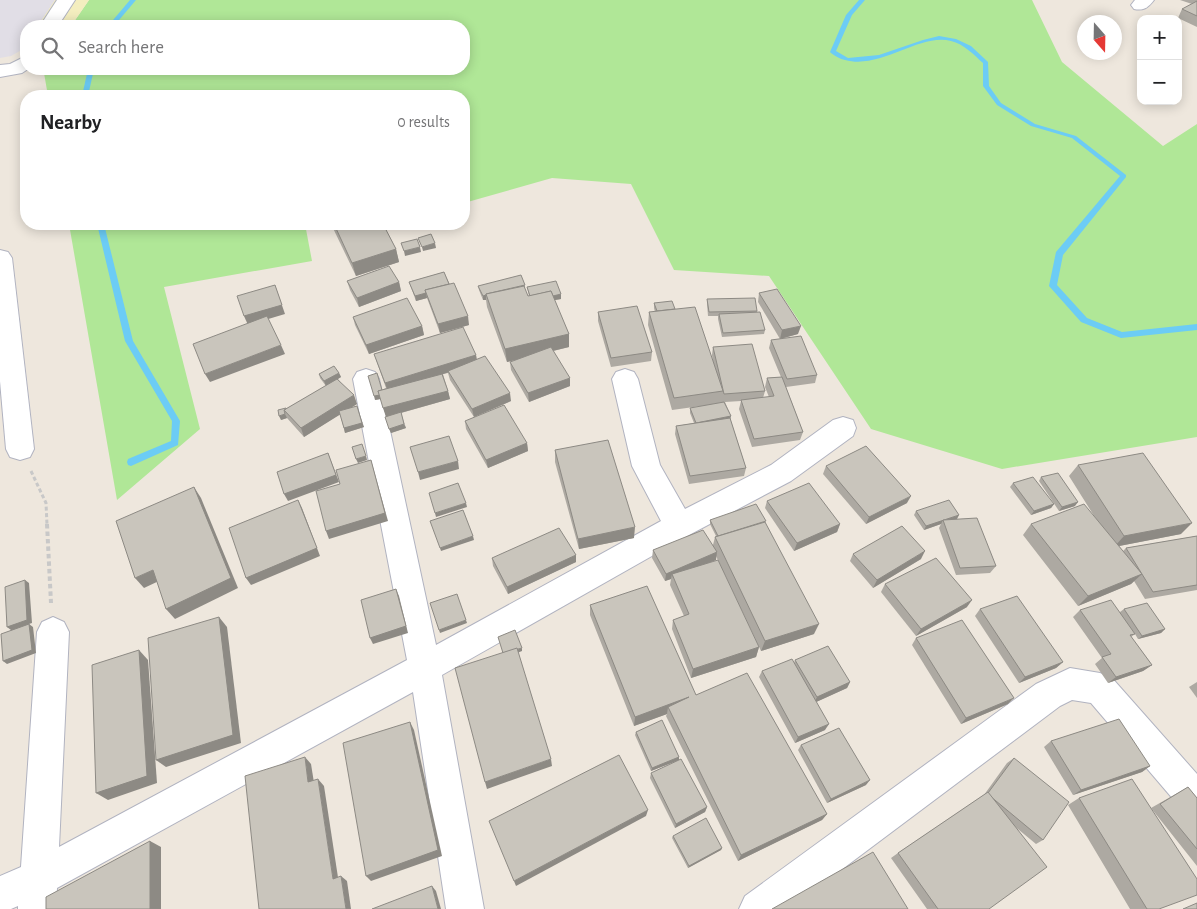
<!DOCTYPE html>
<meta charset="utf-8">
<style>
:root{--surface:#fff;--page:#f2f2f2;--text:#202124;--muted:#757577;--line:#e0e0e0}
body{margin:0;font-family:"Alegreya Sans",sans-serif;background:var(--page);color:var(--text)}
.controls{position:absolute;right:15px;top:15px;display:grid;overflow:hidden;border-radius:10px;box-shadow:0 2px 12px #0003}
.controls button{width:45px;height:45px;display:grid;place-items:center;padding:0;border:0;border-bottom:1px solid var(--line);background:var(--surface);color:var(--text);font:25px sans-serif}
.compass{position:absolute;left:1077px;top:15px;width:45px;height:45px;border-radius:50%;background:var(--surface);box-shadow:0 2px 12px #0003;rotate:160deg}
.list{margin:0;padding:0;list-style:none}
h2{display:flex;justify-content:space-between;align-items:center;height:65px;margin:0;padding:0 20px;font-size:21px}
h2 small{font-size:16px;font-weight:400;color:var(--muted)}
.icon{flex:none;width:28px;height:28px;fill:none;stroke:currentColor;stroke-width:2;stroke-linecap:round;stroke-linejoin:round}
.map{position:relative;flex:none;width:1197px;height:909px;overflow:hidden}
.search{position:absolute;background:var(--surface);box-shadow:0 2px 12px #0003;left:20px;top:20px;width:450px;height:55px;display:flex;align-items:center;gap:12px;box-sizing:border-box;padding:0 18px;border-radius:20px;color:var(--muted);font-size:19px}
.panel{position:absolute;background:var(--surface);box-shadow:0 2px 12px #0003;left:20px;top:90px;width:450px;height:140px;border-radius:20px}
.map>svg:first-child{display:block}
.industrial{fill:#e1dee6}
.green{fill:#b0e797}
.sand{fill:#f4eebf}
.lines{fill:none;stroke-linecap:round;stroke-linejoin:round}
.stream{fill:#6cccf5;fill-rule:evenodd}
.minor-casing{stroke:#b1b3c0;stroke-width:2}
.path-far1{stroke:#c8c8c8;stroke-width:3;stroke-dasharray:4 2.5;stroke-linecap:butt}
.path{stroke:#c8c8c8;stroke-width:4;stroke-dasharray:4.5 3;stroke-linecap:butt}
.minor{fill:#fff;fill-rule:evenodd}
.wall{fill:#ada9a2}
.shaded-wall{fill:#8d8a84}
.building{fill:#c9c5bc;stroke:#8d8a84}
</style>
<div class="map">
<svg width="1197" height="909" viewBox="0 0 1197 909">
<rect width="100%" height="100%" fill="#eee7dd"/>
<polygon class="industrial" points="0,0 55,0 38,26 26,26 25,48 11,56 0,58"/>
<g class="green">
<polygon points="89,0 1032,0 1062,62 1163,146 1197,124 1197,437 1002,469 871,429 769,276 674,270 631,184 552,178 464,203 464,96 48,96 44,73 46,69 464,69 464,26 71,26"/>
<polygon points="69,224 305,224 312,261 164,287 200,429 117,500"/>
</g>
<polygon class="sand" points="55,0 89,0 71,26 38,26"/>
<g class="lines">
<g class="stream">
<polygon points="130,0 136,0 114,26 108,26"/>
<path d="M 859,0 L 865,0 L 852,15 L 836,51 L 848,58 L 879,55 L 923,40 L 939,36 L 956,39 L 971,46 L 988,62 L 989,86 L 1001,103 L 1035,124 L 1076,136 L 1126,175 L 1126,177 L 1063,255 L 1057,285 L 1087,318 L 1122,332 L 1197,324 L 1197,330 L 1121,338 L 1081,322 L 1049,286 L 1056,252 L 1120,176 L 1072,138 L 1031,126 L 997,105 L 983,86 L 983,63 C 974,55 964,44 951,41 C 919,33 881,70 845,60 C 840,59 835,56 831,53 L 830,52 L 846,15 Z"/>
<polygon points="88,69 94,69 88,96 82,96"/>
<polygon points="97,224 104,224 133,341 180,421 178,445 131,466 128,465 127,462 128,459 171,441 172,421 125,341"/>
</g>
<g class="minor-casing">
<g id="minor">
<polygon points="57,0 75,0 58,26 40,26"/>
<path d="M 1135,0 L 1154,0 C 1148,8 1143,11 1134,9 L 1131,5 Z"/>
<polygon points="26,56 26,69 28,69 22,73 0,77 0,65 10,64"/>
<polygon points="0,250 8,252 12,258 34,449 30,457 20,460 10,457 6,449 0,381"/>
<polygon points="366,369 375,372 379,379 436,645 661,521 632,466 612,379 616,372 625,369 634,372 638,379 660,465 685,509 771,465 833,420 843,417 853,420 856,428 853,436 791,481 689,535 442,675 484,909 446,909 413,692 57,888 56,909 18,909 18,906 11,909 0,909 0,876 21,867 37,632 42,622 53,617 64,622 69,632 59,847 407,660 353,379 357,372"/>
<polygon points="1070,668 1100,673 1112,678 1197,774 1197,819 1185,813 1091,703 1072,700 1060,706 789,909 739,909 745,896 1036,684"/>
</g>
</g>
<polyline class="path-far1" points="31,471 46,503 47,525"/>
<polyline class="path" points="47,524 51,603"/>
<use href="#minor" class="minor"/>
</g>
<g class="wall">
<polygon points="1180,0 1197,0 1197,27 1178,18 1182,9 1192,4"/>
<polygon points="331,224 383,224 396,249 399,262 356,276"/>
<polygon points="444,272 469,325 440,333 427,298 416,301 409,282"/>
<polygon points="347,281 399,282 401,291 359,307 350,290"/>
<polygon points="525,285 525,290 528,296 529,296 527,287 561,299 554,300 569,334 569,347 553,351 570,386 529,402 511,370 510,362 519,359 507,362 487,307 486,300 483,300 479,290 478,286"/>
<polygon points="759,293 798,334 780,339 758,302"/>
<polygon points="707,299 757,311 765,330 764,334 722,337 718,319 718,316 708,316 707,303"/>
<polygon points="654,303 675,309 713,363 712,355 713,347 765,391 763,398 769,397 765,387 767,378 781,377 769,348 771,340 817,375 815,383 786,387 803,432 800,440 752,447 739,409 741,401 725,402 731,416 730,418 746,468 744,476 689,484 675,434 676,426 694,423 690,413 690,408 701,406 672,410 648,325 649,312 655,312 654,308"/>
<polygon points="598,312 652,352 651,361 611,367 598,321"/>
<polygon points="353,317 422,326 424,335 369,354 355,325"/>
<polygon points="374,354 476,355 477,360 511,401 474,417 450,380 448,373 443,374 448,391 450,399 401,413 406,428 391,433 381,399 375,400 382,390 386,388"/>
<polygon points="339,373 341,377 338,379 357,404 350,408 364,427 345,433 340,414 304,437 287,418 281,420 286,409 326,386 320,378 319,374"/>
<polygon points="465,421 527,443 528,451 488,468 466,429"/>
<polygon points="555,450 634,538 579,549 555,462"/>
<polygon points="1078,465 1181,534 1119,546 1123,551 1126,548 1197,536 1197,590 1145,599 1134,581 1131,584 1078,606 1023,535 1031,524 1096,519 1069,476"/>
<polygon points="826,466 907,503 866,524 823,474"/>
<polygon points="1041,477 1075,506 1059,511 1039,481"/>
<polygon points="1013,483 1054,504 1051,508 1031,515 1010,487"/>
<polygon points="767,501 840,524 837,532 794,551 765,508"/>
<polygon points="916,511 957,519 996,566 990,573 956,575 939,528 941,524 924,530 914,515"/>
<polygon points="710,520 765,522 814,634 761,651 716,556 716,560 705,564 759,647 756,657 691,678 672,629 673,620 684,616 670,585 671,579 665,581 652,558 653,550 713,545 715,537 716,536 710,524"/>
<polygon points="853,554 921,559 873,588 850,561"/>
<polygon points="576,555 576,562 508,594 493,566 492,558"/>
<polygon points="885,584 967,607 916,636 881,592"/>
<polygon points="590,605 696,695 827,814 822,820 738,861 666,716 667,714 634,726 590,615"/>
<polygon points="980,609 1063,662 1056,668 1019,683 975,616"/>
<polygon points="1124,609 1165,629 1161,633 1138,639 1135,634 1131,637 1152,665 1143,671 1108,683 1095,664 1102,658 1073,617 1080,610 1120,612"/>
<polygon points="916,638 1008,704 961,724 912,645"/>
<polygon points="795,660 850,682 847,688 816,702 825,730 795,743 759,677 762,671 794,663"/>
<polygon points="1197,682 1197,698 1189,687"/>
<polygon points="636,732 679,757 679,760 651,771 635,735"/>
<polygon points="1051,741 1150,766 1142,772 1073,795 1044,747"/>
<polygon points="801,745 866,785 827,803 798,750"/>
<polygon points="1014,758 1043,840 1036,844 1013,825 989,909 927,909 891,858 898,853 984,795 1007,763"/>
<polygon points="651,773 707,807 705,812 675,828 650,778"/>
<polygon points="1188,787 1197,798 1197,866 1151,808 1159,909 1130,909 1068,805 1079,798 1151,808"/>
<polygon points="673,836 722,848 721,850 688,868 672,838"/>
</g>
<g class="shaded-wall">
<polygon points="435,243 436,248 423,251 422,247"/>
<polygon points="420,247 421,252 405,256 404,251"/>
<polygon points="396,249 399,262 356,276 352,263"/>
<polygon points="399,282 401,291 359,307 357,298"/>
<polygon points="275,285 285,314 248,325 244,316"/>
<polygon points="426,293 427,298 416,301 415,296"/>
<polygon points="561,294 561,299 532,304 532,300"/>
<polygon points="486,295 486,300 483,300 483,296"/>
<polygon points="468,316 469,325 440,333 438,324"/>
<polygon points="422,326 424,335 369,354 366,345"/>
<polygon points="801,326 798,334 780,339 782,330"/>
<polygon points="569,334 569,347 507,362 505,349"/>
<polygon points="281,345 285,354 210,382 205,374"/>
<polygon points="476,355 477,363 388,392 385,383"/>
<polygon points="339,373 341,377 326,386 324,381"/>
<polygon points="570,378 570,386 529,402 528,393"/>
<polygon points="448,391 450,399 386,417 383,408"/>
<polygon points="384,393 385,398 375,400 374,396"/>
<polygon points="510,393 511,401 474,417 472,409"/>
<polygon points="354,395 357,404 304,437 301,428"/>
<polygon points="357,406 364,427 345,433 344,428"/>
<polygon points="285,414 287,418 281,420 279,416"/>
<polygon points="731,416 730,420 696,423"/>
<polygon points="404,424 406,428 391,433 389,429"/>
<polygon points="527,443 528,451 488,468 486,460"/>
<polygon points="328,453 339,482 288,501 284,494"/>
<polygon points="366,456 367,460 358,463 356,459"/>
<polygon points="371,460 388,521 329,539 326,531"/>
<polygon points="458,461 459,469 420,480 418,472"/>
<polygon points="194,487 201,498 238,588 175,619 166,609"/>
<polygon points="911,496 907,503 866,524 869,517"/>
<polygon points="298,500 302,508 320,556 251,585 246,578"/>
<polygon points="1078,502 1075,506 1059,511 1062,507"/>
<polygon points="466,503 467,507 436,517 435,513"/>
<polygon points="1054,504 1051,508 1031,515 1034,511"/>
<polygon points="959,515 957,519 943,520"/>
<polygon points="943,520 941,524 924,530 926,526"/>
<polygon points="1192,523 1181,534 1114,547 1124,536"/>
<polygon points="840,524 837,532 794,551 797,543"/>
<polygon points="635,527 634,538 579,549 578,539"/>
<polygon points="473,536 474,540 441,551 440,548"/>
<polygon points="925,551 921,559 873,588 877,580"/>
<polygon points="717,552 716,560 673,578 672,574 671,579 665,581 666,574"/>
<polygon points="576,555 576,562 508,594 507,587"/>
<polygon points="153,570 161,580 144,588 135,578"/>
<polygon points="1142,574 1131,584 1078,606 1088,596"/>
<polygon points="25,580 29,583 32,623 29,624 33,627 36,653 7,664 3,661 11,630 7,627"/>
<polygon points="396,589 399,596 408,633 373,644 370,638"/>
<polygon points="972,600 967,607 916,636 921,629"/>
<polygon points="219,617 227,627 241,743 166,767 156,760"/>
<polygon points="466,620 467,623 440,633 439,630"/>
<polygon points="819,624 814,634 761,651 765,641"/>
<polygon points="1165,629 1161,633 1138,639 1142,636"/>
<polygon points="759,647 756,657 691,678 693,669"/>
<polygon points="522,648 522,651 505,658 504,654"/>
<polygon points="139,650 148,660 157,783 108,800 96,793"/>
<polygon points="1063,662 1056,668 1019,683 1025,677"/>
<polygon points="1152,665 1143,671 1108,683 1116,677"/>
<polygon points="850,682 847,688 814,703 817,697"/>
<polygon points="689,697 668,707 667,714 634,726 635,717"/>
<polygon points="1014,698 1008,704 961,724 966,718"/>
<polygon points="410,722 414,730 442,856 371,881 366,876"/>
<polygon points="829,724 825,730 795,743 798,737"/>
<polygon points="305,757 311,764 315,789 308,782"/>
<polygon points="679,757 679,760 651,771 652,768"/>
<polygon points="551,759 552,766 487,789 485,782"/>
<polygon points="1150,766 1142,772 1073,795 1081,790"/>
<polygon points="318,779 324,786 339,884 333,879"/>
<polygon points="870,780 866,785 827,803 831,799"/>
<polygon points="707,807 705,812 675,828 676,824"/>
<polygon points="648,810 646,816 516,886 514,881"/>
<polygon points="827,814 822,820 738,861 741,855"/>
<polygon points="150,841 161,847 161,909 150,909"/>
<polygon points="722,848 721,850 688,868 689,866"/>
<polygon points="341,876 347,881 351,909 346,909"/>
<polygon points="432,886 436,891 441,909 438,909"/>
</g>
<g class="building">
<polygon points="1197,1 1197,16 1182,9"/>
<polygon points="334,224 383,224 396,249 352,263"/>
<polygon points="431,234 435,243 422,247 418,238"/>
<polygon points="417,239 420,247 404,251 401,243"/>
<polygon points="389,266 399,282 357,298 347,281"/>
<polygon points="444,272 449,284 425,290 426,293 415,296 409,282"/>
<polygon points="521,275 525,285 486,294 486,295 483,296 478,286"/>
<polygon points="556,281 561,294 553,296 551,291 530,296 527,287"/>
<polygon points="454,283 468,316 438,324 425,290"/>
<polygon points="275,285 282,305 244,316 237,296"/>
<polygon points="524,286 528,296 551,291 569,334 505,349 486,294"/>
<polygon points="777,289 801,326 782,330 759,293"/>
<polygon points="407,298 422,326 366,345 353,317"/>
<polygon points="755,298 757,311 709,312 707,299"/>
<polygon points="672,301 675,309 657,311 654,303"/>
<polygon points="637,306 652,352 611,358 598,312"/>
<polygon points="695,307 723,391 674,398 649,312"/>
<polygon points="760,312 765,330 723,333 719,314"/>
<polygon points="267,316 281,345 205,374 193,344"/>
<polygon points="463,327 476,355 385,383 374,354"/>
<polygon points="801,336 817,375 787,379 771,340"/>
<polygon points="752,344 765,391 724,394 713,347"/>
<polygon points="551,347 570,378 528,393 510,362"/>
<polygon points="485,356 510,393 472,409 448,371"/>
<polygon points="334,366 339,373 324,381 319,374"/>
<polygon points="377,373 382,390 378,391 380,395 374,396 368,376"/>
<polygon points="442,374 448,391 383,408 378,391"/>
<polygon points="782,377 803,432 754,439 741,400 774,396 767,378"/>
<polygon points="337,379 354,395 301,428 284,410"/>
<polygon points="724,402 731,416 696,423 690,408"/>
<polygon points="504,405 527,443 486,460 465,421"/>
<polygon points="357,406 362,423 344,428 339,411"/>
<polygon points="286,408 286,409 284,410 285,414 279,416 278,410"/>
<polygon points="401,412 404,424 389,429 385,417"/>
<polygon points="730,418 746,468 690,476 676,426"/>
<polygon points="449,436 458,461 418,472 410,447"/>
<polygon points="608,440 635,527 578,539 555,450"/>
<polygon points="362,444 366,456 356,459 352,447"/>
<polygon points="866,446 911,496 869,517 826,466"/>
<polygon points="328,453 336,475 284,494 277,472"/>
<polygon points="1143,453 1192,523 1124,536 1078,465"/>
<polygon points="371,460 385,513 326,531 316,491 340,484 336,470"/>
<polygon points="1058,473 1078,502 1062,507 1041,477"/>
<polygon points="1033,477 1054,504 1034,511 1013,483"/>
<polygon points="458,483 466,503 435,513 429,493"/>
<polygon points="809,483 840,524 797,543 767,501"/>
<polygon points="194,487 231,578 166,609 153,570 135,578 116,521"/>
<polygon points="298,500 317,548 246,578 229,528"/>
<polygon points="949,500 959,515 926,526 916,511"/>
<polygon points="756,504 766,521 718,536 710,520"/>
<polygon points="1084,504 1142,574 1088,596 1031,524"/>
<polygon points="463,510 473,536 440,548 430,521"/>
<polygon points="977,518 996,566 960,568 943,520"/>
<polygon points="765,522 819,624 765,641 715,537"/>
<polygon points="902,526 925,551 877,580 853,554"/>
<polygon points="559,528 576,555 507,587 492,558"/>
<polygon points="703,530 717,552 666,574 653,550"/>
<polygon points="1197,536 1197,585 1153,592 1126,548"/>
<polygon points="936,558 972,600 921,629 885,584"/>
<polygon points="718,560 759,647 693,669 673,620 689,614 672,574"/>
<polygon points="25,580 27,620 7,627 5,587"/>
<polygon points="647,586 696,695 747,673 827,814 741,855 668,707 689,697 635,717 590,605"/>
<polygon points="396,589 406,626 370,638 361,600"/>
<polygon points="457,594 466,620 439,630 430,603"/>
<polygon points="1017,596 1063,662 1025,677 980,609"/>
<polygon points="1111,600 1135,634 1130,635 1152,665 1116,677 1102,657 1111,654 1080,610"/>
<polygon points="1147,603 1165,629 1142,636 1124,609"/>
<polygon points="219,617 233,735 156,760 148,638"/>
<polygon points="962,620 1014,698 966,718 916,638"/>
<polygon points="29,624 32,650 3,661 1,634"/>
<polygon points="515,630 522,648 503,653 498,637"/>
<polygon points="828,646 850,682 817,697 795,660"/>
<polygon points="517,648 551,759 485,782 455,668"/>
<polygon points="139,650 147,776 96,793 92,665"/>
<polygon points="792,659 829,724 798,737 762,671"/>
<polygon points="1119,719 1150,766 1081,790 1051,741"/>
<polygon points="662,720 679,757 652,768 636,732"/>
<polygon points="410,722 438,850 366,876 343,743"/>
<polygon points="839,728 870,780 831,799 801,745"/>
<polygon points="619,755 648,810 514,881 489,821"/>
<polygon points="305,757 308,782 318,779 333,879 341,876 346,909 259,909 245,776"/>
<polygon points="1014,758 1069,802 1043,840 990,796 988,793"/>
<polygon points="681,759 707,807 676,824 651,773"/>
<polygon points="1132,779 1197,879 1197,895 1159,909 1147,909 1079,798"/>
<polygon points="1188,787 1197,798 1197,849 1160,804"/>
<polygon points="988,792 1047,867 989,909 938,909 898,853"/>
<polygon points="706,818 722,848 689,866 673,836"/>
<polygon points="150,841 150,909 46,909 46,897"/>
<polygon points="873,852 908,909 772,909"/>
<polygon points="432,886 438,909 372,909"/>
<polygon points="1197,903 1197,909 1183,909"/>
</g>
</svg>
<div class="controls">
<button>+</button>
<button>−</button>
</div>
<svg class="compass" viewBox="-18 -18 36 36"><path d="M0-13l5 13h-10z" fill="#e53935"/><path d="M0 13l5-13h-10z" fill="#757577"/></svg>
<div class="search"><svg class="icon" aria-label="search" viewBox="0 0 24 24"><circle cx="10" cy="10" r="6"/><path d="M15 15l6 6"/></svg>Search here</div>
<section class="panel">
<h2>Nearby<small>0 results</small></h2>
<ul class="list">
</ul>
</section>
</div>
